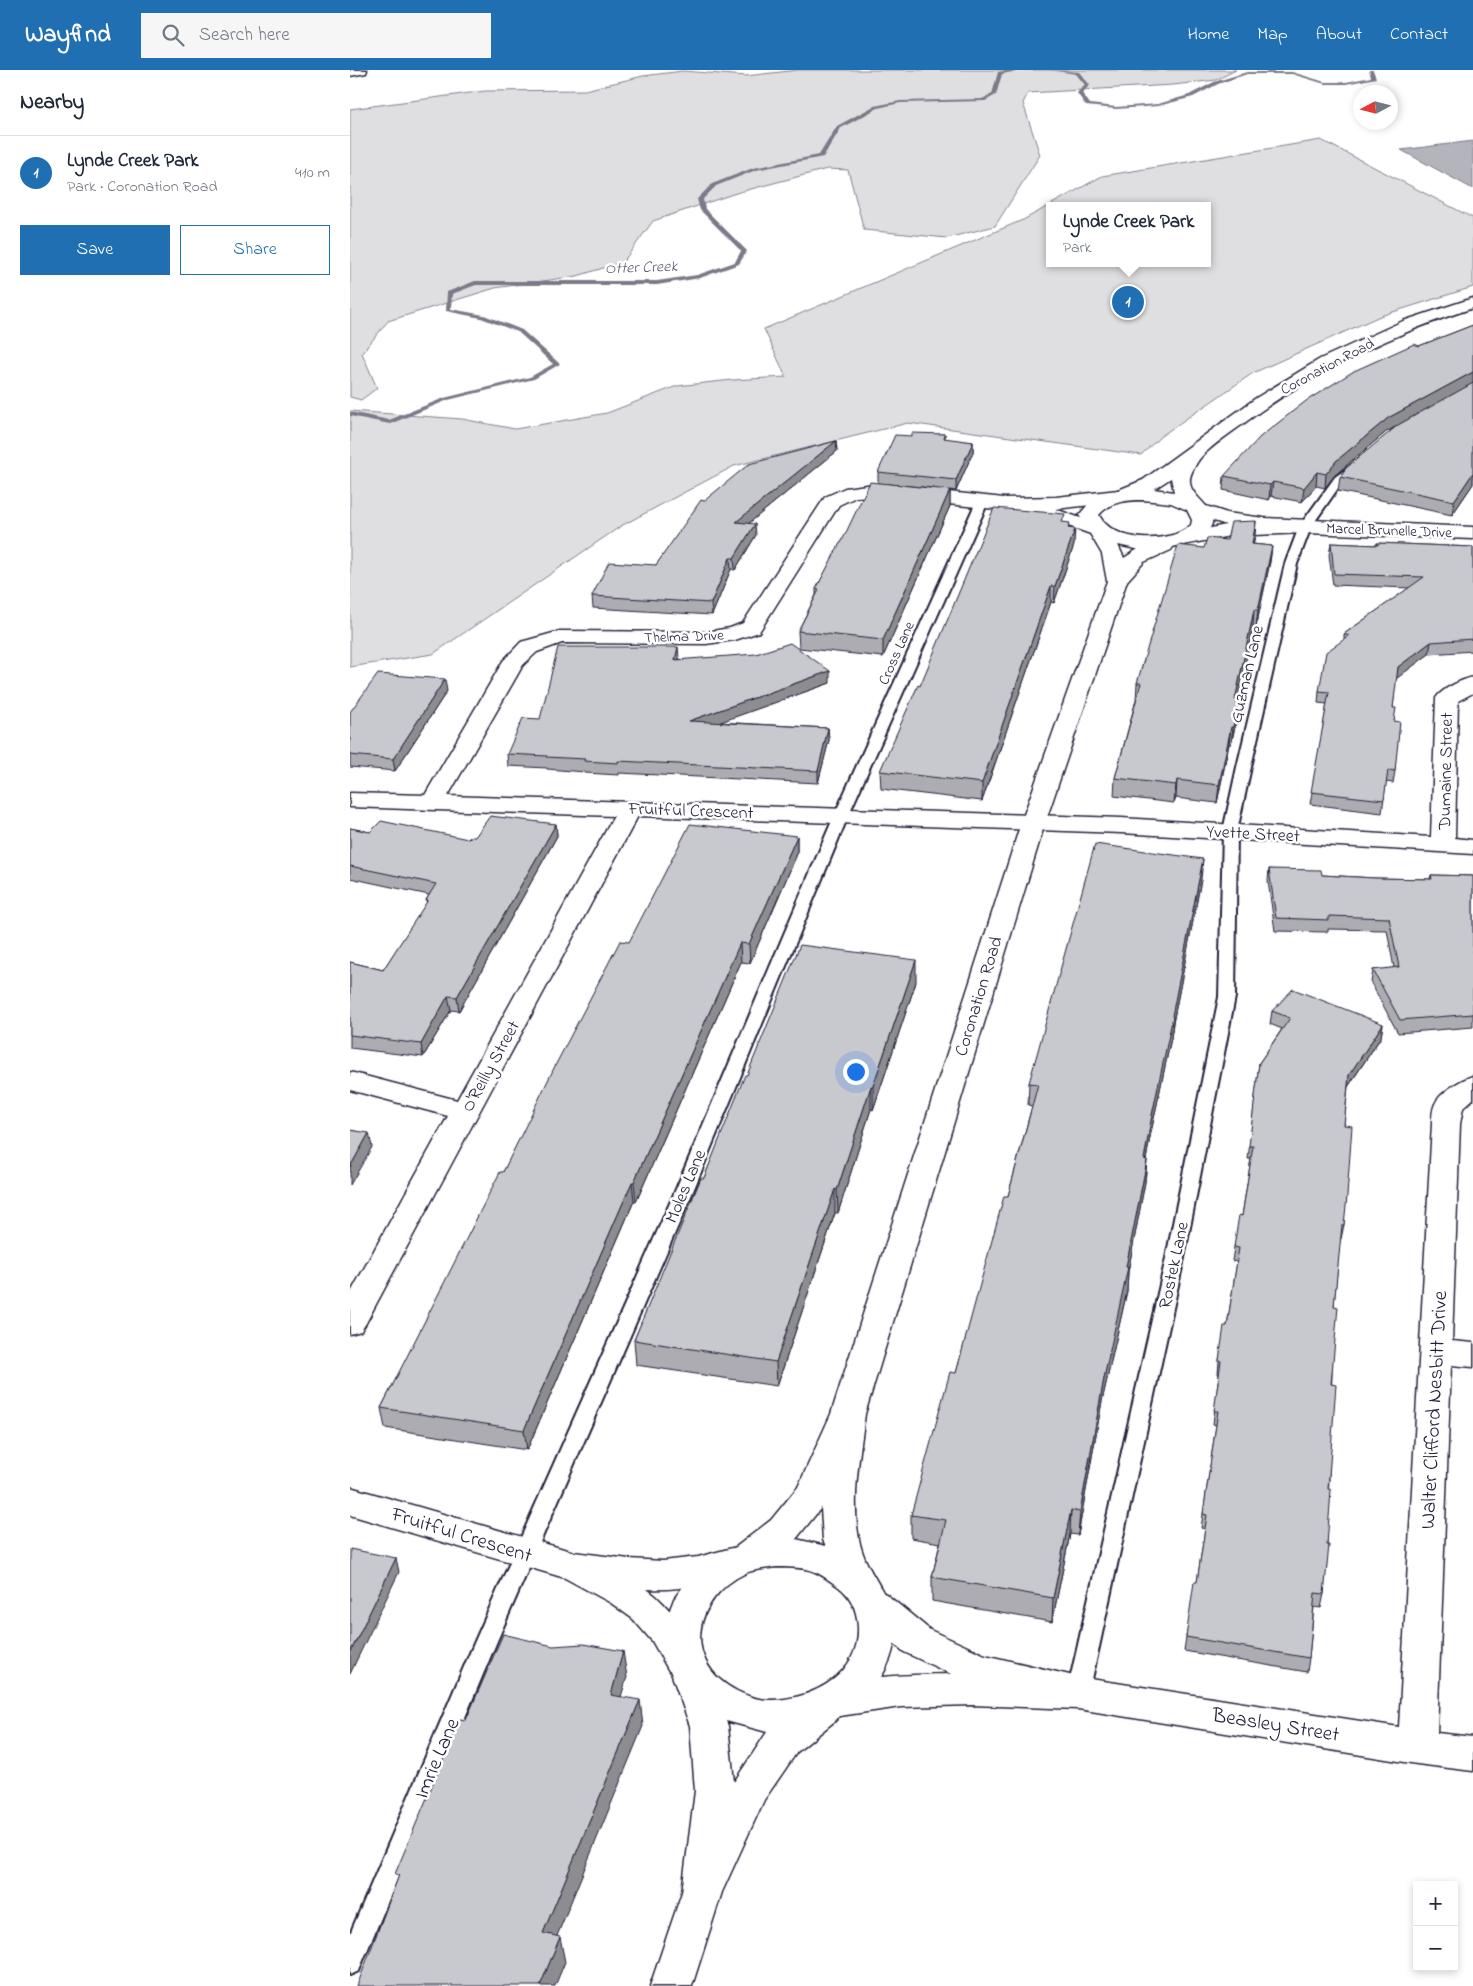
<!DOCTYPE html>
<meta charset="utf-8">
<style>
:root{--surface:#fff;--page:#f6f6f7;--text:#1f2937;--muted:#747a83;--line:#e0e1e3;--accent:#1f6fb2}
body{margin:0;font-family:"Indie Flower",sans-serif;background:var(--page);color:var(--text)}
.controls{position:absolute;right:15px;bottom:15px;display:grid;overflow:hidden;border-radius:0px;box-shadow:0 2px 8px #0003}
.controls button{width:45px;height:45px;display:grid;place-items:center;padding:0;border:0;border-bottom:1px solid var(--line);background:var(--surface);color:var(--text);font:25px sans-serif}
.compass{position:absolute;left:1003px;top:15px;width:45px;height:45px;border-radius:50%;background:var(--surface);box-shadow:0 2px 8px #0003;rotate:263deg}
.you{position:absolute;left:505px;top:1001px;width:18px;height:18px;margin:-12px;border:4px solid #fff;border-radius:50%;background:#1a73e8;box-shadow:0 0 0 8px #1a73e833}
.badge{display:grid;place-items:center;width:32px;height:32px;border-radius:50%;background:var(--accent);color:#fff;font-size:16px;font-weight:700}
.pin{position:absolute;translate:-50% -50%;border:2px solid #fff;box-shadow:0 1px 5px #0006}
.popup{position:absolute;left:696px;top:132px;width:165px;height:65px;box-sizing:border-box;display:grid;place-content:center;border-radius:0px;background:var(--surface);filter:drop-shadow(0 1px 4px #0005);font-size:16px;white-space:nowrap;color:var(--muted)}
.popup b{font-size:19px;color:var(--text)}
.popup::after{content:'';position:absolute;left:50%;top:100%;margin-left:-10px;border:10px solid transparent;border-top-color:var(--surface)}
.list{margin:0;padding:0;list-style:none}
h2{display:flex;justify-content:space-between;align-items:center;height:65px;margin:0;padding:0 20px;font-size:21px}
h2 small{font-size:16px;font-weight:400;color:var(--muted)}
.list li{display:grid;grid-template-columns:32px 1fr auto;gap:15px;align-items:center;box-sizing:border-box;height:75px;padding:0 20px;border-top:1px solid var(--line)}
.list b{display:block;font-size:19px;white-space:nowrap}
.list p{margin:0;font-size:16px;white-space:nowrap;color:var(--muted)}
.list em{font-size:16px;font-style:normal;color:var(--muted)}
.actions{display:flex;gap:10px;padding:15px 20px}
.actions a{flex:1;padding:11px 0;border:1px solid var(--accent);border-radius:0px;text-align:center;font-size:18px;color:var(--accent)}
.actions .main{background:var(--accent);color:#fff}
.icon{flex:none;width:28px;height:28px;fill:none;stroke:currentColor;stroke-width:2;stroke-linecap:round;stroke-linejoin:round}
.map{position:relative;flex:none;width:1123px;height:1916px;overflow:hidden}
header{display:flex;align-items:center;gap:30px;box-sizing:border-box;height:70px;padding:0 25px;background:var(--accent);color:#fff}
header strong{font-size:24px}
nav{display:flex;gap:28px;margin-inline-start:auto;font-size:18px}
.search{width:350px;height:45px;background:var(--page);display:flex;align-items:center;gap:12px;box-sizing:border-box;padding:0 18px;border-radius:0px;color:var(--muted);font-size:19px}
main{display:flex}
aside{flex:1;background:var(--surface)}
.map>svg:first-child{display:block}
.green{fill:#dfdfe2;stroke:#80808e;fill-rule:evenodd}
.water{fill:#b4b4bc;stroke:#7a7a88}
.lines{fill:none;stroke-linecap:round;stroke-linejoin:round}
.stream{fill:#7a7a88;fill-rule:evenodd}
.lane-casing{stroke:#22223b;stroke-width:4}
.street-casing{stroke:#22223b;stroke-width:3}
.secondary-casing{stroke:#22223b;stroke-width:3}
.lane{fill:#fff;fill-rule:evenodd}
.street{fill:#fff;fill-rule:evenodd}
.secondary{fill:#fff;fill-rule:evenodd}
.wall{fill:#acacb2;stroke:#22223b}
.shaded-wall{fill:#8c8c91;stroke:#22223b}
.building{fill:#c8c8cf;stroke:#22223b}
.labels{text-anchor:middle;stroke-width:5;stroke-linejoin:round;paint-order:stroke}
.far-street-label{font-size:15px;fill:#22223b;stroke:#fff}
.far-water-label{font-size:16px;font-style:italic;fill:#5c5c6f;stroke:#fff}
.street-label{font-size:18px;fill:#22223b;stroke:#fff}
.near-street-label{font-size:21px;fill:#22223b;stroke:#fff}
</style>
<header>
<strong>Wayfind</strong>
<div class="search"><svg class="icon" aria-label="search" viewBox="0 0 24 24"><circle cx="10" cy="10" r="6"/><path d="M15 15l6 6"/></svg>Search here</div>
<nav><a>Home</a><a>Map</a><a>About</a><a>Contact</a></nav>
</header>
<main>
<aside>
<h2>Nearby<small></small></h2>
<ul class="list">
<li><span class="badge">1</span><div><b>Lynde Creek Park</b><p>Park · Coronation Road</p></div><em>410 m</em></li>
</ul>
<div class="actions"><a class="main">Save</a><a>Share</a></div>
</aside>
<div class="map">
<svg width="1123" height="1916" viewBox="0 0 1123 1916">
<rect width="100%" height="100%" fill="#fff"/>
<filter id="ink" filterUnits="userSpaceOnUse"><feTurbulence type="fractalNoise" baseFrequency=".02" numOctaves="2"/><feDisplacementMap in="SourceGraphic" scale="10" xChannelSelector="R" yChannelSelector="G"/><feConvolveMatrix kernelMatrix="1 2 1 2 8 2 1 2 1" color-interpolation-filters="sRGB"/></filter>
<g filter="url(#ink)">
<g class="green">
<polygon points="448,0 886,0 866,10 823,15 678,23 673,33 690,85 645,156 597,168 514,160 498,100 477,99 386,123 303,151 273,192 227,206 145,218 38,251 12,283 27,318 11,330 0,327 0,39 135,21 235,20 293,6 333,1 396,6"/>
<path d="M 971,70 L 1123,148 L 1123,217 L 1030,246 L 903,303 L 811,366 L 791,385 L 558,353 L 384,396 L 271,456 L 83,584 L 0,597 L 0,341 L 112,349 L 165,359 L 257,343 L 327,316 L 382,310 L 436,307 L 414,259 L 675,149 L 752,106 ZM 699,136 L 857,136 L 857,193 L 699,193 Z"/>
</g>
<polygon class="water" points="1123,71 1123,119 1051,80"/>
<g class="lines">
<g class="stream">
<polygon points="661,0 673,0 652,4 646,25 635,31 550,33 528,38 491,58 473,87 406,100 366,116 353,129 355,139 397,181 389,194 350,208 307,215 126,215 102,224 101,239 134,245 172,260 210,294 184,309 98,330 40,354 0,346 0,342 39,350 94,328 180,307 203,294 168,262 131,248 96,241 97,222 125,211 307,211 347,205 385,192 391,181 350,140 347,129 362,114 403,98 469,85 487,56 524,36 550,31 632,29 642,24 648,2"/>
<polygon points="699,0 729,2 740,15 732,23 740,34 766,37 808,34 839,25 864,12 897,2 942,2 975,12 996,12 1021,7 1019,0 1023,0 1026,8 996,14 975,14 942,4 897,4 868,14 843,27 808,36 766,39 736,36 727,23 735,15 726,4"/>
</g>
<g class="lane-casing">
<g id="lane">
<polygon points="1006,392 1012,395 993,411 961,457 947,494 901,697 887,761 885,927 834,1188 739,1623 736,1630 728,1632 720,1630 717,1623 816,1188 869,927 873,761 887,697 935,494 949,457 985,407"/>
<polygon points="632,429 638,432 498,746 341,1126 147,1571 12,1893 9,1901 0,1905 0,1864 125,1571 323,1126 484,746 626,432"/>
</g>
</g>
<g class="street-casing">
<g id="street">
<path d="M 524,414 L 654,428 L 706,427 L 768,420 L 775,422 L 778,426 L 775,430 L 768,432 L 705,439 L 756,457 L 759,461 L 756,465 L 749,467 L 707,452 L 654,440 L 524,426 L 506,427 L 489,435 L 409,562 L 385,570 L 356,574 L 212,573 L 187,582 L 173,595 L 98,726 L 771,748 L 1081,767 L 1086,628 C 1093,618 1111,610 1123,607 L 1123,623 L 1108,631 L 1105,768 L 1123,770 L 1123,784 L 771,763 L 288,746 L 16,1253 L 11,1261 L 0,1264 L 0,1224 L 98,1046 L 0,1020 L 0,1002 L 107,1030 L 264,746 L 0,737 L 0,723 L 75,725 L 153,591 L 171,572 L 210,561 L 356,562 L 380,558 L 393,553 L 475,427 L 495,418 Z"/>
<polygon points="847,433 877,443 914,448 1123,457 1123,469 955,463 880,466 833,475 826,473 823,469 826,465 876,455 840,443 837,439 840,435"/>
<path d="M 1123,1006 L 1123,1029 L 1113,1038 L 1110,1054 L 1102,1271 L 1123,1273 L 1123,1297 L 1101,1295 L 1087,1663 L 1123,1667 L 1123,1701 L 1067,1694 L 728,1639 L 622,1635 L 551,1637 L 483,1647 L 470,1642 L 464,1631 L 470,1620 C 511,1605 558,1605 601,1604 L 554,1582 L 510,1544 L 505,1534 L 510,1524 L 523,1519 L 536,1524 L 580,1560 L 635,1585 L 728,1607 L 1049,1657 L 1082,1054 C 1082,1048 1082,1040 1085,1034 C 1089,1023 1112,1009 1123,1006 Z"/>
<path d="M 0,1417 L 224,1482 L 279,1489 L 313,1491 L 348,1487 L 382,1478 L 395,1482 L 400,1492 L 395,1502 C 362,1513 331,1521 297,1519 C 322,1538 337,1562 351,1590 L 345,1601 L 332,1606 L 319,1601 L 302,1571 L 283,1549 L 261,1533 L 215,1508 L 0,1445 Z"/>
</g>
</g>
<g class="secondary-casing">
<g id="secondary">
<polygon points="0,0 17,0 16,3 0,6"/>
<path d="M 1123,228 L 1123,238 C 1042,264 966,300 897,351 C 882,362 865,373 852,386 C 848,390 845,396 842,402 C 834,419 850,427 859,440 C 873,463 839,473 823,477 L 821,480 L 794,492 L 777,511 L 695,753 L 515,1344 C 510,1385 501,1428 509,1469 C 517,1514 560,1535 540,1589 C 534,1605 523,1621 510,1632 C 502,1638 491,1641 486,1650 L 447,1682 L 414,1730 L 372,1822 L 342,1916 L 300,1916 L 332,1822 L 345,1721 L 340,1656 L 315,1586 L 313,1570 L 314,1555 L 324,1529 L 343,1503 L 369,1484 L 386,1477 L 421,1450 L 448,1417 L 481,1344 L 671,753 L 757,511 L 752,484 L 729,445 L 741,431 L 793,410 L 906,328 L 970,289 L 1053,251 ZM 821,408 L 824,422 L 804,419 ZM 793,430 L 821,433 L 837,440 L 842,450 L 841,455 C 819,475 763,473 749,445 C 760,432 776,430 793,430 ZM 768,475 L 786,479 L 788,479 L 774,488 ZM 471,1438 L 473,1470 L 476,1476 L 446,1469 ZM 426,1497 C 437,1497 449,1497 460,1500 C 468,1502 476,1508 483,1513 C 500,1523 507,1538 508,1557 C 510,1605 462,1630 419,1630 C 408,1630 397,1626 387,1621 C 330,1592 344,1527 396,1503 C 405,1499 416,1499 426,1497 ZM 376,1651 L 417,1662 L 384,1712 L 378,1656 Z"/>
</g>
</g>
<use href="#lane" class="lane"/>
<use href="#street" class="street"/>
<use href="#secondary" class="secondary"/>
</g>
<g class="wall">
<polygon points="1123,255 1123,414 1102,445 988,421 990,407 1047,355 1036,362 984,406 975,418 966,416 952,432 921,426 919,430 873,420 874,406 1069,276"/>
<polygon points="595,364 595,369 623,372 623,382 606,421 600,420 600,436 533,587 449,578 448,561 466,525 466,519 491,473 583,418 528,413 528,402 562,366"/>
<polygon points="486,371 487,381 399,453 406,465 385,500 381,499 362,545 243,538 242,526 306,495 354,431"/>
<polygon points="714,452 719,459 724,475 704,533 701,532 632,731 531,719 530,701"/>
<polygon points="905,467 903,474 922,476 920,492 906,557 903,557 887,630 888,630 887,648 881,674 879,674 867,733 826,728 824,733 764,726 765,708 786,630 787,613 854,478 877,470"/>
<polygon points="981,473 1027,475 1027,473 1123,477 1123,581 1079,584 1046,608 1043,638 1044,651 1045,701 1043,713 1036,712 1032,743 960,734 977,634 968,633 969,621 994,569 994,564 1059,518 983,515 979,485"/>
<polygon points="329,588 329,589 480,613 369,652 478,658 479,670 468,713 269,703 269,705 235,703 235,702 197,699 197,698 158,696 157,684 190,649"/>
<polygon points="97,621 45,701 0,697 0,642"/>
<polygon points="206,754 207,766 109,941 101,940 73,987 0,978 0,892 33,900 77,833 76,830 79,825 0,808 0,758 20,762 118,769"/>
<polygon points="447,766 447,784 400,893 391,892 286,1132 284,1131 177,1380 35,1358 31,1338 153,1102 279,872"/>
<polygon points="919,799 972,805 1025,808 1080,809 1081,805 1123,806 1123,957 1048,963 1021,913 1023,900 1044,898 1037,860 978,859 978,862 925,861 918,811"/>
<polygon points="851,810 823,953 821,968 800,1067 796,1090 797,1090 795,1112 778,1202 777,1221 752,1331 728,1465 720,1464 702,1552 582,1531 582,1507 590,1473 561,1468 561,1445 606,1303 658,1126 682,1036 678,1035 679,1013"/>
<polygon points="566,912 523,1040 521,1039 488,1143 485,1143 427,1316 286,1295 284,1270 354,1108 397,1005"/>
<polygon points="922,941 1033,954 1031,967 998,1017 994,1055 994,1155 991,1169 990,1168 984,1236 977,1475 974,1524 971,1538 964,1537 959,1588 957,1602 834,1581 836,1567 847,1512 855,1459 851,1458 866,1355 863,1354 869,1304 868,1304 869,1290 877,1256 887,1192 882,1191 884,1177 892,1146 901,1089 898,1089 909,993 932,959 920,954"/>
</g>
<g class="shaded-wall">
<polygon points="1123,302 1123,314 1036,362 984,406 975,418 976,404 986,391 1038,348"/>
<polygon points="486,371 487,381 387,463 386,452"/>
<polygon points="623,372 623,382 606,421 606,410"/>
<polygon points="967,402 966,416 952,432 954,418"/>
<polygon points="1123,403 1123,414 1102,445 1104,431"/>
<polygon points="923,412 921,426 919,430 920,415"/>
<polygon points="600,420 600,436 533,587 533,570"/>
<polygon points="906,451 905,467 900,490 902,474"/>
<polygon points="405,454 406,465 385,500 384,488"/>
<polygon points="725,459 724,475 704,533 705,516"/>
<polygon points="922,476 920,492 906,557 908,540"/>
<polygon points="380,488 381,499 362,545 361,533"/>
<polygon points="701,516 701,532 632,731 632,713"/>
<polygon points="904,540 903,557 884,647 885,630"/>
<polygon points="1081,572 1079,584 1046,609 1048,597"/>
<polygon points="328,577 329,588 326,602 325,590"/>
<polygon points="480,601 480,613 340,663 339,651"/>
<polygon points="95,609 97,621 45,701 43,689"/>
<polygon points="888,630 887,648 881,674 883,657"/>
<polygon points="881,657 879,674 867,733 869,715"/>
<polygon points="478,658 479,670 468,713 468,701"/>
<polygon points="827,710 826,728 824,733 826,715"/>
<polygon points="206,754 207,766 109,941 107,927"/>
<polygon points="447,766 447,784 400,893 399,874"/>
<polygon points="853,789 851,810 823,953 821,968 800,1067 792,1112 794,1089 802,1045"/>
<polygon points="390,873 391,892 286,1132 284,1112"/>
<polygon points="566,890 566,912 523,1040 523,1016"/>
<polygon points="98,926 101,940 73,987 71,974"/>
<polygon points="1033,954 1031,967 997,1018 999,1005"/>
<polygon points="521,1016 521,1039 488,1143 487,1120"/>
<polygon points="19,1063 22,1077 0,1115 0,1097"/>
<polygon points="797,1090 795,1112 778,1202 777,1221 752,1331 728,1465 730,1442 754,1308 776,1197"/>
<polygon points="282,1112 284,1131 177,1380 174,1360"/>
<polygon points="485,1119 485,1143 427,1316 426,1292"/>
<polygon points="721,1440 720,1464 702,1552 703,1528"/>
<polygon points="46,1488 49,1502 0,1604 0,1583"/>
<polygon points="273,1581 277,1607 264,1650 261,1625"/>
<polygon points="290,1630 293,1656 198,1888 193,1863"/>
<polygon points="210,1867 215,1892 205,1916 190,1916"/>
</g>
<g class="building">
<polygon points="1123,255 1123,302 1038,348 986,391 976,404 967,402 954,418 923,412 920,415 874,406 910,367 956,331 1004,301 1064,274 1069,276"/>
<polygon points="1123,313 1123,403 1104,431 990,407 996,398 1048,355"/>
<polygon points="562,363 595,364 594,368 623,372 606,410 528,402 545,365 562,366"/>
<polygon points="486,371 386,452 405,454 384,488 380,488 361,533 242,526 259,492 306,495 351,430 354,431 399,394"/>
<polygon points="520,412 600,420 533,570 448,561 469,520 466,519 490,473 491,473"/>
<polygon points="644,438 715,444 712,452 720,453 718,458 725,459 705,516 701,516 632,713 530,701 568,615 570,616"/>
<polygon points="906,451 902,474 922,476 908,540 904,540 885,630 888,630 883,657 881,657 869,715 827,710 826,715 765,708 791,613 787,613 828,475 854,478 857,468 877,470 881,452"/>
<polygon points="981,473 1028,475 1027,473 1123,477 1123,569 1081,572 1048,597 1043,638 1046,638 1044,651 1050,652 1045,701 1038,700 1034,730 961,722 979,622 969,621 976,582 999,566 994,564 1074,507 984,504"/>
<polygon points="440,573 480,601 339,651 478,658 468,701 268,691 268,693 234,691 235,689 196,687 197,686 157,684 173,648 190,649 208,577 328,577 325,590 406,584"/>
<polygon points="28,604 95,609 43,689 0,685 0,642"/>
<polygon points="140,746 206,754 107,927 98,926 71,974 0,965 0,892 33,900 78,830 76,830 86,814 0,796 0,758 20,762 31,751 118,769 120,767 125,767"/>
<polygon points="340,754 447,766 399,874 390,873 284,1112 282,1112 174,1360 31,1338 150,1102 153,1102 206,994 270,871 279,872"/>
<polygon points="745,774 853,789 822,946 823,946 802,1045 794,1089 797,1090 776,1197 778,1197 754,1308 730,1442 721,1440 703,1528 582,1507 596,1450 561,1445 600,1302 606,1303 654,1126 658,1126 688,1014 679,1013"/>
<polygon points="919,799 971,800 972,805 1025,808 1082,809 1081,805 1123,806 1123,944 1050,950 1023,900 1049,897 1039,848 979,846 979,850 926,848"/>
<polygon points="450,875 566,890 523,1016 521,1016 487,1120 485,1119 426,1292 284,1270 351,1108 354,1108 395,1005 397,1005"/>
<polygon points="943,919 1033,954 999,1005 994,1055 1002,1056 997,1126 994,1155 992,1155 984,1236 988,1237 981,1314 986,1315 978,1419 981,1420 977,1475 979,1475 974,1524 965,1523 959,1588 836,1567 844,1512 847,1512 857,1445 853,1444 868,1341 864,1341 871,1291 869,1290 874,1256 877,1256 889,1178 884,1177 889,1145 892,1146 903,1076 899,1076 909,993 940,948 922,941"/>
<polygon points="0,1060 19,1063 0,1097"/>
<polygon points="0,1479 46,1488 0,1583"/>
<polygon points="153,1564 203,1576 233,1574 273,1581 261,1625 290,1630 193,1863 210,1867 190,1916 7,1916 49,1805 45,1804 110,1649 116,1650"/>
</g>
</g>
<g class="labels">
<g class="far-street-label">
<text transform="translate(977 296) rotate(-28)" y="5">Coronation Road</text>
<text transform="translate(1039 460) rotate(2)" y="5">Marcel Brunelle Drive</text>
<text transform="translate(334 566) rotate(-2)" y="5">Thelma Drive</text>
<text transform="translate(546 583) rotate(-66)" y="5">Cross Lane</text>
</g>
<g class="far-water-label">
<text transform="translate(291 196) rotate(-2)" y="6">Otter Creek</text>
</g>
<g class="street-label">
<text transform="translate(896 604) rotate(-77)" y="6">Guzman Lane</text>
<text transform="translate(1095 701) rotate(-89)" y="6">Dumaine Street</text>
<text transform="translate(341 740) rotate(2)" y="6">Fruitful Crescent</text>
<text transform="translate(903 763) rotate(3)" y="6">Yvette Street</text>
<text transform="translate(628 926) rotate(-73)" y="6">Coronation Road</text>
<text transform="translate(140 996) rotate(-61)" y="6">O'Reilly Street</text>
<text transform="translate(335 1116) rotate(-67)" y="6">Moles Lane</text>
<text transform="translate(823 1195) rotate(-78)" y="6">Rostek Lane</text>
</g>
<g class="near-street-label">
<text transform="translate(1083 1340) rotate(-87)" y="7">Walter Clifford Nesbitt Drive</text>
<text transform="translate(112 1464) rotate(17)" y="7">Fruitful Crescent</text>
<text transform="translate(926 1654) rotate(9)" y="7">Beasley Street</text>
<text transform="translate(86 1688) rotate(-67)" y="7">Imrie Lane</text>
</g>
</g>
</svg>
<div class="controls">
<button>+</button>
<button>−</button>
</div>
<svg class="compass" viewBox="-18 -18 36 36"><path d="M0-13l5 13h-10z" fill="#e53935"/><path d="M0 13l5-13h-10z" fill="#747a83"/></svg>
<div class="you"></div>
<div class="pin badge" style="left:778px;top:232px">1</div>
<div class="popup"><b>Lynde Creek Park</b>Park</div>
</div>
</main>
